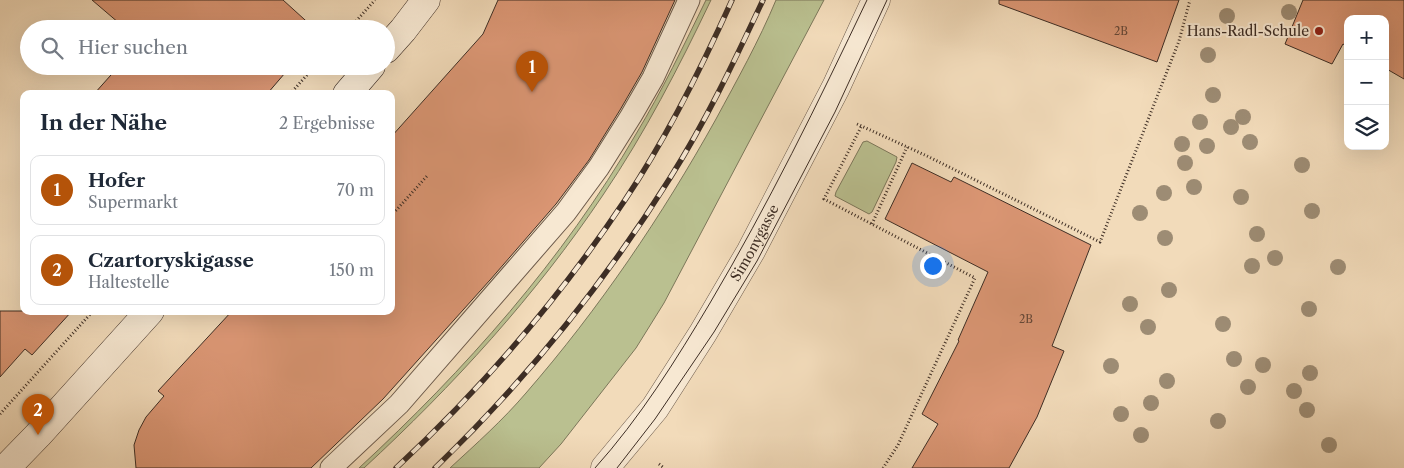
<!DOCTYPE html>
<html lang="de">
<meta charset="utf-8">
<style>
:root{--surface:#fff;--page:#f6f6f7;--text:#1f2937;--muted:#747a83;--line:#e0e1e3;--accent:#b45309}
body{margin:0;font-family:"Libre Caslon Text",serif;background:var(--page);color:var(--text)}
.controls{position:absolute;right:15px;top:15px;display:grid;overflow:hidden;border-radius:10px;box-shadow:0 5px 20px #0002}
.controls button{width:45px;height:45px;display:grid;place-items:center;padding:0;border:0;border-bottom:1px solid var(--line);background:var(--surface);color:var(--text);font:25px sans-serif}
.you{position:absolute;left:932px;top:265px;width:18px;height:18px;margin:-12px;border:4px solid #fff;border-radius:50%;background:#1a73e8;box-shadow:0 0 0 8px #1a73e833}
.badge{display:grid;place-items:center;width:32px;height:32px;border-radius:50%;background:var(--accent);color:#fff;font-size:16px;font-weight:700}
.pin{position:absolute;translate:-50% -41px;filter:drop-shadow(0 1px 2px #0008)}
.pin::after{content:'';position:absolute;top:26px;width:18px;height:15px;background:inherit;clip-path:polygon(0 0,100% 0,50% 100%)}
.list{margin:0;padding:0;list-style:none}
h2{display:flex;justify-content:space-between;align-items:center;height:65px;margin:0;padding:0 20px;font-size:21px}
h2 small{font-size:16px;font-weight:400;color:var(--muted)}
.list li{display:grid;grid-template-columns:32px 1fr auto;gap:15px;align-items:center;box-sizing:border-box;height:70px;margin:0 10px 10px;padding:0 10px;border:1px solid var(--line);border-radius:10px}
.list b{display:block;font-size:19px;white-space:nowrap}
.list p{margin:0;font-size:16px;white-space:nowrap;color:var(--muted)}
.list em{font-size:16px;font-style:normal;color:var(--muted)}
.icon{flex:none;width:28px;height:28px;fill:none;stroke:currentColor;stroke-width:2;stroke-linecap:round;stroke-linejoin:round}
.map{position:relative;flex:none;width:1404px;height:468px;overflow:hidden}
.search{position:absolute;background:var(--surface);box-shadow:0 5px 20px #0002;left:20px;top:20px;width:375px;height:55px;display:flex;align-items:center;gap:12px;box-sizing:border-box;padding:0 18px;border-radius:28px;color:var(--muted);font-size:19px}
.panel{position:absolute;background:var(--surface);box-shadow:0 5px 20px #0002;left:20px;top:90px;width:375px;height:225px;border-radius:10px}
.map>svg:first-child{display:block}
.green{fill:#bac090;stroke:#7c775a}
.building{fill:#dc9775;stroke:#3e2e25}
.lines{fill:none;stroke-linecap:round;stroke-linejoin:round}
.lane-casing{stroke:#6b594a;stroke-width:23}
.street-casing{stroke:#6b594a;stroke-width:29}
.secondary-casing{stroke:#3e2e25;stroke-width:29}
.path{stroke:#3e2e25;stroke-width:3;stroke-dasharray:1 2.5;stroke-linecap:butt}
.lane{stroke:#f7e8d2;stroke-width:21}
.street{stroke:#f7e8d2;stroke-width:28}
.secondary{stroke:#f7e8d2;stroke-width:28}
.tram{stroke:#3e2e25;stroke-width:1}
.rail-casing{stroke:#3e2e25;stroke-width:5.5}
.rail{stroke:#f7e8d2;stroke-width:4;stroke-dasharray:11;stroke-linecap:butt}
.tree{fill:#9d8c74}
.poi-dot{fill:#8f2418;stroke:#f7e8d2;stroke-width:2}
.labels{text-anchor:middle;stroke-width:4;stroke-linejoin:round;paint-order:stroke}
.number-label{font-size:11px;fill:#664839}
.poi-label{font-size:14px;fill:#3e2e25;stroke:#f7e8d2;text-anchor:end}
.street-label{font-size:14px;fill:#3e2e25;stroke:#f7e8d2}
</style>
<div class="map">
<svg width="1404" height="468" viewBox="0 0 1404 468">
<rect width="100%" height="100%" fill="#f2dbba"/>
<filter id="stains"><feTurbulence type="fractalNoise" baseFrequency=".004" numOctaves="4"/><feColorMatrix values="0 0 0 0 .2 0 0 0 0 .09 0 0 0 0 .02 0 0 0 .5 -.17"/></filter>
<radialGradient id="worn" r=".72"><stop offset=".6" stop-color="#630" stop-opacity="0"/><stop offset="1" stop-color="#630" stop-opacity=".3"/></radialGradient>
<g class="green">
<path d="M 706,0 L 711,0 C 679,67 645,133 603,195 C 536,295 453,386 364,468 L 359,468 C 465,370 563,260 636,134 C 662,91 684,45 706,0 Z"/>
<path d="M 776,0 L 824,0 L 664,303 L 636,348 L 561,444 L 539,468 L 450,468 C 476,444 503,420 526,393 C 599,309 662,216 716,119 C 737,80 759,41 776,0 Z"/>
<polygon points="867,141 897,157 896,162 872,212 869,214 835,196 836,192 863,142"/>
</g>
<g class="building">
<polygon points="92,0 283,0 315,29 126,29"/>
<polygon points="498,0 675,0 642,72 620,110 589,160 556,204 490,280 383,399 311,468 136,468 134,445 139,430 146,417 164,396 158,391 232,311 391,311 391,137 483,34"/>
<polygon points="999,0 1179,0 1157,62 999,4"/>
<polygon points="1303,0 1404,0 1404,79 1385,68 1385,19 1348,19 1348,47 1343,44 1332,64 1285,44"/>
<polygon points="119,66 291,66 267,94 94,94"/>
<polygon points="912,163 951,182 954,177 1091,245 1052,346 1064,351 1037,417 1009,468 912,468 938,424 922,414 959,341 958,340 988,272 885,219"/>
<polygon points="0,311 72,311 32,355 25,349 0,377"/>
</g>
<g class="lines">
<g class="lane-casing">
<polyline id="lane" points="331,468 399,404 566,212 599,167 631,116 653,78 689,0"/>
</g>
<g class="street-casing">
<g id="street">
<path id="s1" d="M 605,468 L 655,408 L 703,333 L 751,251 L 836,87 L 876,0"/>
</g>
</g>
<g class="secondary-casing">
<g id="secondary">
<polyline points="386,49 403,30 426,0"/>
<polyline points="347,94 371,66"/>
<polyline points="6,468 38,435 150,311"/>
</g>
</g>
<g class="path">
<polyline points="349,29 375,0"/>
<polyline points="290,94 315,66"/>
<polyline points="857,124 927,156 1100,242 1179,41 1190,0"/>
<polyline points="861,127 824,199 975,278 898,445 883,468"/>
<polyline points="391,216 427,176"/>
<polyline points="872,224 907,147"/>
<polyline points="0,414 93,311"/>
<polyline points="659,464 664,468"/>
</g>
<use href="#lane" class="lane"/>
<use href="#street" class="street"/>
<use href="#secondary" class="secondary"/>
<g class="tram">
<path d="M 595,468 C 640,418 676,360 710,303 C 768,205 818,103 867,0"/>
<polyline points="617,468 655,419 714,332 757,261 835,112 887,0"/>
</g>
<g class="rail-casing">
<g id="rail">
<path d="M 396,468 C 482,388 559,299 625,200 C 667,137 701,69 732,0"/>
<path d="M 435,468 C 525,381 604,284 670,178 C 706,121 735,60 763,0"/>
</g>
</g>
<use href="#rail" class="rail"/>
</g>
<g class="tree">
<circle cx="1289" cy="12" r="8"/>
<circle cx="1227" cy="16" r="8"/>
<circle cx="1208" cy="55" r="8"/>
<circle cx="1213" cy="95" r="8"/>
<circle cx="1243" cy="117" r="8"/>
<circle cx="1200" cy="122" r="8"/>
<circle cx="1231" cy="127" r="8"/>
<circle cx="1250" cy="142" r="8"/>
<circle cx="1182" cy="144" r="8"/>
<circle cx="1207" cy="146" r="8"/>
<circle cx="1185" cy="163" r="8"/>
<circle cx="1302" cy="165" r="8"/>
<circle cx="1194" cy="187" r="8"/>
<circle cx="1164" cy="193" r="8"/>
<circle cx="1241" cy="197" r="8"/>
<circle cx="1312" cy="211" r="8"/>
<circle cx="1140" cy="213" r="8"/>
<circle cx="1257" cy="234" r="8"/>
<circle cx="1165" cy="238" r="8"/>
<circle cx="1275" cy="258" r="8"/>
<circle cx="1252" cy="266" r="8"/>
<circle cx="1338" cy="267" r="8"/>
<circle cx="1169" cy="290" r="8"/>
<circle cx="1130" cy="304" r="8"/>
<circle cx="1309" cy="309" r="8"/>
<circle cx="1223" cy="324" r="8"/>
<circle cx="1148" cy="327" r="8"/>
<circle cx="1234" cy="359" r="8"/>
<circle cx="1263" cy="365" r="8"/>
<circle cx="1111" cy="366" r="8"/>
<circle cx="1310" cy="373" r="8"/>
<circle cx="1167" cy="381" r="8"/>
<circle cx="1248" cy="387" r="8"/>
<circle cx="1294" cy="391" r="8"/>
<circle cx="1151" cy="403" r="8"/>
<circle cx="1307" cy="410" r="8"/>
<circle cx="1121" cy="414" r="8"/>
<circle cx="1218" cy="421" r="8"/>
<circle cx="1141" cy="435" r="8"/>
<circle cx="1329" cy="445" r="8"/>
</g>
<circle class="poi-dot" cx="1319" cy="31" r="5"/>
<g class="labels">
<g class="number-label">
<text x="1121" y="35">2B</text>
<text x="1026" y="323">2B</text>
</g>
<g class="poi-label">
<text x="1309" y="36">Hans-Radl-Schule</text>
</g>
<g class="street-label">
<text dy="5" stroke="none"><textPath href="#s1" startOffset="271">Simonygasse</textPath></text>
</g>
</g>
<rect width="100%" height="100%" filter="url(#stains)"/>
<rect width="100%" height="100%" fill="url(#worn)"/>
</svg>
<div class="controls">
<button>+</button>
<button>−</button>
<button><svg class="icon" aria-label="layers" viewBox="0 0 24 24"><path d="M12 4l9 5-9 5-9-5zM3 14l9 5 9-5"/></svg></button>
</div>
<div class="you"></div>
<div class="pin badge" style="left:532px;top:92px">1</div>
<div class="pin badge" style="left:38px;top:435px">2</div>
<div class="search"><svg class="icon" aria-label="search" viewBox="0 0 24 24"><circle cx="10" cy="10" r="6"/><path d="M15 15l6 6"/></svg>Hier suchen</div>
<section class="panel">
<h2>In der Nähe<small>2 Ergebnisse</small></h2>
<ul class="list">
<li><span class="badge">1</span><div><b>Hofer</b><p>Supermarkt</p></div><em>70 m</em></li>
<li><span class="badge">2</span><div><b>Czartoryskigasse</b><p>Haltestelle</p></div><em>150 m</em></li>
</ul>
</section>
</div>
